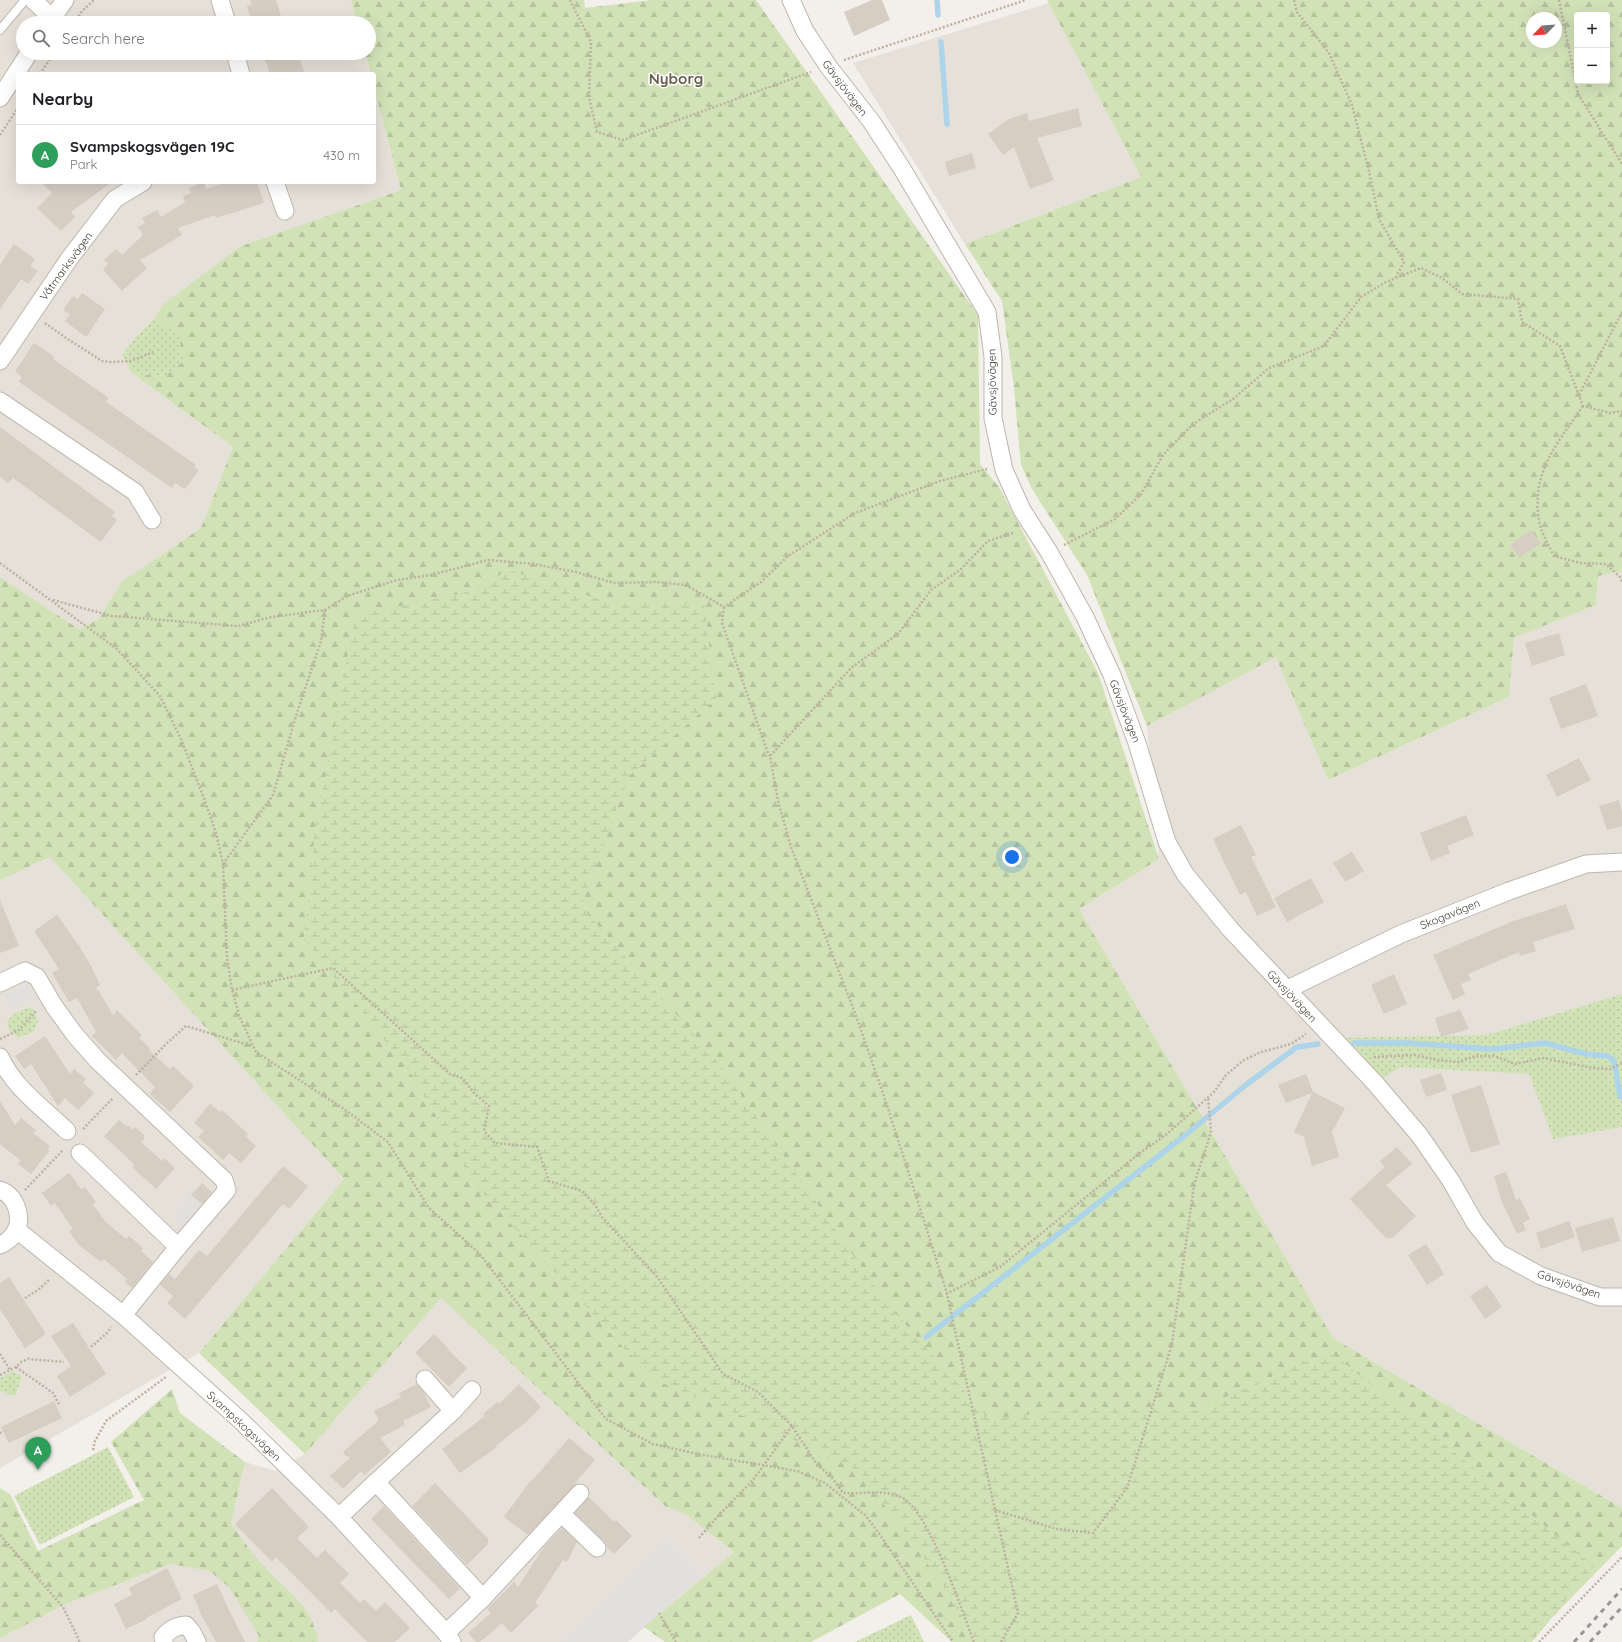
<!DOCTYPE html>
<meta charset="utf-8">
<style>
:root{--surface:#fff;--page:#f6f6f6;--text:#202124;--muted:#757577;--line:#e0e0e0;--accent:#e24132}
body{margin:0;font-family:Quicksand,sans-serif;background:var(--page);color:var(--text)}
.controls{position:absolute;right:12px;top:12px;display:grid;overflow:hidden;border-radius:4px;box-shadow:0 4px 16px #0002}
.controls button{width:36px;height:36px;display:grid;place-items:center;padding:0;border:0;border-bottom:1px solid var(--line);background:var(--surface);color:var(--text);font:20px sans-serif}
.compass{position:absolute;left:1526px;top:12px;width:36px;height:36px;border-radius:50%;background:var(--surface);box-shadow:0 4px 16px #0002;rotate:245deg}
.you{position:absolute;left:1012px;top:857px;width:14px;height:14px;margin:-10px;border:3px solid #fff;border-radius:50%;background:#1a73e8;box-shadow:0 0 0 6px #1a73e833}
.badge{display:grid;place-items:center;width:26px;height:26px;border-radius:50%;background:var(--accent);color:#fff;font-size:13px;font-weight:700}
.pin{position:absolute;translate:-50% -33px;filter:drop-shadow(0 1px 2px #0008)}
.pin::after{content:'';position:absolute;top:21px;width:14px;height:12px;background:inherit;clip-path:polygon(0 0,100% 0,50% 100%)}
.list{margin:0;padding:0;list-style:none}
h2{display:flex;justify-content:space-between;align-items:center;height:52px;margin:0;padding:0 16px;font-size:17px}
h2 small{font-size:13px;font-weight:400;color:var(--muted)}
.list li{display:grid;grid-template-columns:26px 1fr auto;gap:12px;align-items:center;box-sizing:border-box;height:60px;padding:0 16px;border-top:1px solid var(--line)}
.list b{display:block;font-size:15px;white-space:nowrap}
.list p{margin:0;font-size:13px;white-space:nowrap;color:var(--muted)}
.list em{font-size:13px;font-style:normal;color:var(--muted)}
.icon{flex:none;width:22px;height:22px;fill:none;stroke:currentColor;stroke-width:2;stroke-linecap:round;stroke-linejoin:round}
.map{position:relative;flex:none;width:1622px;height:1642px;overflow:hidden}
.search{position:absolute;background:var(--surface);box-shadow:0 4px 16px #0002;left:16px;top:16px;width:360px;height:44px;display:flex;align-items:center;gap:10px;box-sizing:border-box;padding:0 14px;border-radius:22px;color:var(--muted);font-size:15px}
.panel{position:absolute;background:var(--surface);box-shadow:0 4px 16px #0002;left:16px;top:72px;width:360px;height:112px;border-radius:4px}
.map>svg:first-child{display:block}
.residential{fill:#e6e1d8}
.forest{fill:url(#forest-firs);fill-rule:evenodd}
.wetland{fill:url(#wetland-marsh)}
.park{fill:url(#park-dots)}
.parking{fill:#e2e0de}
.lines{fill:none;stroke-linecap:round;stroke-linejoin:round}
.stream{stroke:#add4e8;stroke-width:5.5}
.building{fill:#d6cdc3}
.lane-casing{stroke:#bdb6ad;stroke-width:10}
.street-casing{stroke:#bdb6ad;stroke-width:19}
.path{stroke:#bdb1a0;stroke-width:2.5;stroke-dasharray:2 2;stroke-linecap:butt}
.lane{stroke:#fff;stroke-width:8}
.street{stroke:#fff;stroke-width:17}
.rail{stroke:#979797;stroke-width:3;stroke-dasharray:5 5;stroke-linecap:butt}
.labels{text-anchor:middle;stroke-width:3;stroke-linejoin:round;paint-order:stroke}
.street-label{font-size:11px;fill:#464039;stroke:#fff}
.district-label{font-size:15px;font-weight:bold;fill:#675d51;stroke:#fff}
</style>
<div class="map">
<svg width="1622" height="1642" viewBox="0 0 1622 1642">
<defs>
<pattern id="forest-firs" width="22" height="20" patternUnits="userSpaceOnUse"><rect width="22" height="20" fill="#d2e2b7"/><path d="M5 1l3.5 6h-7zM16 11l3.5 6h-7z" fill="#b6c39e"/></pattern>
<pattern id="wetland-marsh" width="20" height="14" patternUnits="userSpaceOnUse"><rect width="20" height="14" fill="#d2e2b7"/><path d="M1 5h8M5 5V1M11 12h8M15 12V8" fill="none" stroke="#b6c39e"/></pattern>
<pattern id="park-dots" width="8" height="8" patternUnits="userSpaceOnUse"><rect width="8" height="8" fill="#d2e2b7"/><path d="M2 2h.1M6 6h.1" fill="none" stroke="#b6c39e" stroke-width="1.8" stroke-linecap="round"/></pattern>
</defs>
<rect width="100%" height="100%" fill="#f3efea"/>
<g class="residential">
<polygon points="0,0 351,0 357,23 23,23 23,53 365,53 371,74 18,74 18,182 374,182 374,87 401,190 241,246 179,336 133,373 233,447 201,528 121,582 99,619 79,629 0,577"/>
<polygon points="1049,3 1141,177 965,244 853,63"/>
<polygon points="1622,571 1622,1508 1333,1338 1079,909 1159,859 1147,726 1276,656 1328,780 1509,697 1514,638 1596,605 1598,576"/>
<polygon points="50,857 344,1179 199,1353 0,1468 0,880"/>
<polygon points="441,1298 665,1506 685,1514 734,1552 627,1642 0,1642 0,1638 68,1603 171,1564 231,1524 245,1462 275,1471 305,1454"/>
</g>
<g class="forest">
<polygon points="351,0 584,0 585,8 652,0 756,0 978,315 980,464 999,487 1098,673 1159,859 1079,909 1333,1338 1622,1508 1622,1546 1528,1642 952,1642 900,1594 811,1642 665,1642 644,1627 734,1552 685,1514 665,1506 441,1298 305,1454 199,1353 344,1179 50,857 0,880 0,577 79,629 99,619 121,582 201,528 233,447 132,373 165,376 179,336 155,318 163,304 241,246 401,190 374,87 374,74 371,74 365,53 369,53 369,23 357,23"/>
<path d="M 1047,0 L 1622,0 L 1622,571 L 1598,576 L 1596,605 L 1514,638 L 1509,697 L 1328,780 L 1276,657 L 1147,726 L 1087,575 L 1032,489 L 1021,465 L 1014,388 L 1002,301 L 965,244 L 1141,177 ZM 1577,15 L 1607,15 L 1607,81 L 1577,81 ZM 1532,18 L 1556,18 L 1556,42 L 1532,42 Z"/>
<path d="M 172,1389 L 180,1413 L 245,1462 L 231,1524 C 241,1537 250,1551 261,1563 C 284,1591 312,1602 318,1642 L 257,1642 L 259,1636 L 230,1588 L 210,1571 L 171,1564 L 68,1603 L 0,1638 L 0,1488 L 10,1494 L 38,1551 L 144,1500 L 111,1442 Z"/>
</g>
<polygon class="wetland" points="509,570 605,601 704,603 716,699 629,776 581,906 718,1062 886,1302 989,1419 1085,1408 1196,1410 1330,1351 1594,1566 1532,1642 977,1642 936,1575 860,1472 748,1418 652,1379 479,1189 410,1072 304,939 315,831 355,615 464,593"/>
<g class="park">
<polygon points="155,318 179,336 183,362 165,376 132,373 122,355 137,336"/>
<polygon points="1622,994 1622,1127 1553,1139 1529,1074 1400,1067 1375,1083 1332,1038 1487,1035"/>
<polygon points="31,1007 35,1012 38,1022 34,1031 19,1038 9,1030 7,1021 15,1013"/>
<polygon points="13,1371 22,1377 15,1396 0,1391 0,1378"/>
<polygon points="108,1447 134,1497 40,1545 14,1496"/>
<polygon points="911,1615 924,1642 855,1642"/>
</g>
<g class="parking">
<polygon points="28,984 34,998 10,1009 4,995"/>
<polygon points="191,1195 203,1205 184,1225 173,1215"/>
<polygon points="666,1540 700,1575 628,1642 561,1642"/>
</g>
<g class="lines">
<g class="stream">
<polyline points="937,0 938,15"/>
<polyline points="941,42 947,124"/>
<polyline points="1354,1043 1408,1043 1492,1049 1545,1043 1586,1054 1608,1056 1614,1061 1620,1096 1622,1097"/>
<polyline points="926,1337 1183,1137 1247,1084 1297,1047 1318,1044"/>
</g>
</g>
<g class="building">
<polygon points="250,0 276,0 283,23 252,23 247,6 252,4"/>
<polygon points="872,0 882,0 890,20 854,36 844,12"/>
<polygon points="263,53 298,53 305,74 270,74"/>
<polygon points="1078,108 1082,126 1037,138 1054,180 1030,189 1014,147 1003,155 988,134 1009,119 1027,113 1029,121"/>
<polygon points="972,153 976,168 949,176 945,162"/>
<polygon points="41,182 112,182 71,212 75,217 61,231 37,208 52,193"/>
<polygon points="204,182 206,189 228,182 257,182 264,203 216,218 215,215 178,228 182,235 140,260 147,268 122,291 103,270 108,264 104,260 116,249 122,255 143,235 138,227 145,223 142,218 157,210 161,217 185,202 183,196 191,193 189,188"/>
<polygon points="14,244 35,259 30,266 38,271 28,284 21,279 0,309 0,265"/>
<polygon points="82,293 105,309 86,337 65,321 70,314 63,310 73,296 78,299"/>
<polygon points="34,343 55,357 53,359 109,398 106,402 196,465 194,467 199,470 185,489 175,483 172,488 19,382 22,377 15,371"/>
<polygon points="0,427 115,512 112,516 117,520 101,542 13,478 8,483 0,477"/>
<polygon points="1531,530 1541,543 1519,558 1510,545"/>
<polygon points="1559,633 1565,655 1532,666 1525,643"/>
<polygon points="1586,684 1598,716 1561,729 1549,698"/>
<polygon points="1579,758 1591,780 1557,797 1546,775"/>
<polygon points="1619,800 1622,812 1622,826 1607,830 1599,806"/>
<polygon points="1466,815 1474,835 1447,846 1450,853 1431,861 1420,833"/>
<polygon points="1241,825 1256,855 1251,857 1276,907 1257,916 1246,892 1240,895 1213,839"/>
<polygon points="1352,852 1364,871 1345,882 1333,863"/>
<polygon points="1311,878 1324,902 1287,922 1274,898"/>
<polygon points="0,900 19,946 0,953"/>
<polygon points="1566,904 1575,929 1533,942 1536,951 1520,956 1519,952 1468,974 1471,980 1461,984 1465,994 1453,1000 1433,955 1511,922"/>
<polygon points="57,915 79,946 91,966 100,985 96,988 100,993 113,1015 117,1010 142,1035 139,1038 150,1048 149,1050 170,1069 173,1066 194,1086 170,1112 150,1094 155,1087 122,1053 116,1060 92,1036 96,1032 77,998 69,1002 52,973 59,969 34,931"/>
<polygon points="1394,974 1407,1004 1384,1014 1371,985"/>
<polygon points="1460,1010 1469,1029 1441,1037 1435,1018"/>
<polygon points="45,1036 70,1074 74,1069 86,1079 83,1083 94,1093 78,1110 65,1098 58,1106 31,1064 24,1069 15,1056"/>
<polygon points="1441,1073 1447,1090 1426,1097 1420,1080"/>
<polygon points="1306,1074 1313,1092 1345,1108 1332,1132 1339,1157 1312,1166 1304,1137 1294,1132 1312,1093 1286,1103 1278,1085"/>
<polygon points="1481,1085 1500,1144 1471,1153 1451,1095"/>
<polygon points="0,1101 15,1125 21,1118 36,1130 33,1133 50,1146 47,1149 49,1151 31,1174 18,1164 21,1161 0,1144"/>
<polygon points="210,1104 220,1112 222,1110 248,1134 245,1136 256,1146 241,1163 229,1153 223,1160 198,1137 204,1131 194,1123"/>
<polygon points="119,1120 126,1126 128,1125 133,1130 135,1127 144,1135 144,1140 141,1142 162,1161 164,1158 175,1168 156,1189 132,1167 135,1165 104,1136"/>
<polygon points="1397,1147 1412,1164 1386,1185 1416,1216 1392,1238 1386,1238 1350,1199 1385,1167 1380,1161"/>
<polygon points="283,1166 308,1186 289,1209 283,1204 185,1319 167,1303 173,1296 160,1285 169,1274 175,1279 199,1250 207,1256"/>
<polygon points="1506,1172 1516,1200 1520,1198 1530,1219 1523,1223 1526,1230 1517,1234 1502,1202 1494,1176"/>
<polygon points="69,1173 81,1189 85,1187 96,1202 93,1205 105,1221 126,1239 129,1236 143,1248 141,1251 153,1262 132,1288 125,1282 127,1279 104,1259 101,1262 79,1245 69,1231 73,1229 55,1203 51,1206 42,1193"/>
<polygon points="202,1183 212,1192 202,1204 191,1195"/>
<polygon points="1613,1217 1620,1241 1582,1252 1575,1228"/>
<polygon points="1569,1221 1575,1237 1541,1249 1536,1233"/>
<polygon points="1426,1244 1444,1274 1427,1285 1408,1255"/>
<polygon points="9,1277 46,1334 25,1348 0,1309 0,1283"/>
<polygon points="1487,1285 1502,1307 1485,1319 1470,1296"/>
<polygon points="73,1323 106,1374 70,1397 57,1376 71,1366 51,1336"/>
<polygon points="434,1334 448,1348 447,1349 467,1368 449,1387 415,1353"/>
<polygon points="417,1384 424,1393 431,1407 403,1421 405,1425 380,1438 391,1452 364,1475 361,1471 343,1489 330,1476 350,1458 348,1456 346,1456 343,1452 379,1420 374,1411 401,1397 399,1393"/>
<polygon points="519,1384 541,1407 527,1421 496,1446 497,1447 460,1473 442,1449 485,1416 483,1414 497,1402 499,1404"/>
<polygon points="54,1401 62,1418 9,1443 1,1427"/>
<polygon points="569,1438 595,1460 575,1483 576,1484 528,1535 504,1517 531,1480 532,1481"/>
<polygon points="435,1483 488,1539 488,1544 467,1565 412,1506"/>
<polygon points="272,1488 309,1527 297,1538 317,1558 325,1550 349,1574 340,1583 360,1603 364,1599 376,1611 385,1602 410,1628 395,1642 367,1642 335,1609 331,1613 276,1557 272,1562 235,1524"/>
<polygon points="589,1497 614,1522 616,1520 632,1536 614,1554 607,1547 604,1541 575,1513"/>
<polygon points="384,1506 460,1588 449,1599 371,1519"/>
<polygon points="562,1528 577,1542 567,1562 563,1560 535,1603 538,1606 511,1633 502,1623 480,1642 476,1642 468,1633 491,1613 487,1609 514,1582 518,1587 544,1547"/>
<polygon points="167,1568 182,1599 146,1618 147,1619 126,1629 114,1604 132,1595 129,1588"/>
<polygon points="217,1584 230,1612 245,1642 216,1642 201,1614 193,1595"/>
</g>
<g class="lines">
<g class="lane-casing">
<polyline id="lane" points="0,30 25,0"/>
</g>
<g class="street-casing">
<g id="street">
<polyline points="33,0 52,18"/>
<polyline points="220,0 227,23"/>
<polyline points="791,0 805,31 828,66 871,121 901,167 987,312 993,357 993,418 1004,470 1022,510 1049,552 1085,617 1112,675 1137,743 1167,842 1185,874 1230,929 1375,1083 1420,1136 1451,1181 1475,1223 1499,1253 1541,1276 1600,1297 1622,1297"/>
<polyline points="49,23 65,0"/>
<polyline points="235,53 241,74"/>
<polyline points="0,98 29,53"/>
<polyline points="275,182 285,211"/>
<polyline points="0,361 69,259 115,199 143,182"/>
<polyline points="0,401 135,492 152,520"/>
<polyline points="0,983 25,971 37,977 54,1006 75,1035 98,1061 224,1180 227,1190 178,1247 123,1315"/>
<polyline points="1286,990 1401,934 1509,891 1586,864 1622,862"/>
<path d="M 0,1057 C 14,1088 43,1108 67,1131"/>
<polyline points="80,1153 178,1247"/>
<path d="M 0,1190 C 15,1195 23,1216 16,1230 C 14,1236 6,1243 0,1245"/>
<polyline points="17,1230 123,1315 239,1419 339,1517 446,1633 452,1642"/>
<polyline points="425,1379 453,1411"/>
<polyline points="472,1390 453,1411 376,1482 483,1598"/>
<polyline points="562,1514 597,1548"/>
<polyline points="339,1517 376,1482"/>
<polyline points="446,1633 483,1598 580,1493"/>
<path d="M 164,1642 L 163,1637 C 170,1629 176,1626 186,1625 L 192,1632 L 197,1642"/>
</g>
</g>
<g class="path">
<polyline points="570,0 591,42 589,97 597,132 623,140 811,72"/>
<polyline points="1294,0 1297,12 1329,53 1352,105 1369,171 1379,219 1404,262 1396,277"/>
<polyline points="1559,0 1578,94 1622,164"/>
<polyline points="74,23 82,11 94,0"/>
<polyline points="844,60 1026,0"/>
<polyline points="40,74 54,53"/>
<polyline points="0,135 18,108"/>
<polyline points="45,323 66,338 102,361 111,362 131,361 153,352"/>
<polyline points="1579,395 1622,312"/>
<path d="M 1583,406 C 1556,445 1529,475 1540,525 C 1543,536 1549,546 1554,556 L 1580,563 L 1606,564 L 1620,577 L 1622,582"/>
<polyline points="1064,545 1115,519 1141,494 1163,455 1193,424 1233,399 1269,368 1324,346 1361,297 1386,282 1421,268 1442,278 1462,294 1518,299 1522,322 1560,346 1583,406 1610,413 1622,411"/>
<polyline points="0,563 117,649 160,696 181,739 205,801 216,833 223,864 227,957 232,990 240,1018 256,1052 344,1109 388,1142 429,1208 479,1253 606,1419 653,1444 698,1454 797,1471 825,1483 865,1515 878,1532 953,1642"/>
<polyline points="53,600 112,616 238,626 271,617 325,610 347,596 397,580 431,575 488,560 533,564 576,572 614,583 655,582 686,585 724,607 761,582 788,556 855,513 940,481 987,469"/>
<polyline points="724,607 722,623 769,756"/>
<polyline points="223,864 273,795 295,719 321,641 325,610"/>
<path d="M 232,990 L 333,968 L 450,1074 L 462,1078 L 475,1094 L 489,1106 L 484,1131 L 495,1143 L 537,1147 L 549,1181 L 582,1191 L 595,1205 L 602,1217 L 658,1278 L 723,1374 L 758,1392 L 792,1426 L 816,1463 L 833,1479 L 843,1493 C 861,1495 885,1488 903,1498 C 930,1514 962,1611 974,1642"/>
<polyline points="0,1039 19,1030 37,1010"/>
<polyline points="1374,1057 1415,1055 1437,1060 1458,1062 1476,1056 1494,1056 1515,1064 1543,1058 1593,1068 1610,1069 1622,1063"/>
<polyline points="136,1075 166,1044 186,1026 252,1046"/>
<polyline points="83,1129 113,1098"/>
<polyline points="25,1190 63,1150"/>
<polyline points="946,1294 1000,1267 1140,1153 1167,1134 1214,1092 1226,1075 1244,1060 1261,1052 1291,1044 1306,1034"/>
<polyline points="25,1298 38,1290 50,1279"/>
<polyline points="91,1347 108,1332 111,1327"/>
<polyline points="0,1354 10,1370"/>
<polyline points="16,1367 53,1393 60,1406"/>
<polyline points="0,1375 16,1367 21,1362 28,1359 64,1362"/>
<polyline points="0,1432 2,1435"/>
<polyline points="93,1450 95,1441 106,1421 166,1377"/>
<polyline points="995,1510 1057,1529 1093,1533 1127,1488 1172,1344 1194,1185 1211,1132 1208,1097"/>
<polyline points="0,1535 63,1607 80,1642"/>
<polyline points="699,1538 718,1516 753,1480 792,1426"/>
<polyline points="659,1613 676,1642"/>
<polyline points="1001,1642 1018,1613 946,1290 885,1099 855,1013 791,847 778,801 770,756 851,668 898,634 931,590 960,570 988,541 1015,532"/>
<polyline points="1539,1642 1622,1557"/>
</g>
<use href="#lane" class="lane"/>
<use href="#street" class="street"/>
<g class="rail">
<polyline points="1574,1642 1622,1589"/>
<polyline points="1590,1642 1622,1607"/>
</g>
</g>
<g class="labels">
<g class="street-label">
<text transform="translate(845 88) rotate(53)" y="4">Gävsjövägen</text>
<text transform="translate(66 266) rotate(-54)" y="4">Våtmarksvägen</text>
<text transform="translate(992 382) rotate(-91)" y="4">Gävsjövägen</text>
<text transform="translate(1125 711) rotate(69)" y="4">Gävsjövägen</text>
<text transform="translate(1450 914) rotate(-22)" y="4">Skogavägen</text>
<text transform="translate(1292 996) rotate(47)" y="4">Gävsjövägen</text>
<text transform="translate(1569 1284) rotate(19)" y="4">Gävsjövägen</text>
<text transform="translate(244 1426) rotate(43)" y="4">Svampskogsvägen</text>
</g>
<g class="district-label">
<text x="676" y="84">Nyborg</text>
</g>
</g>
</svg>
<div class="controls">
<button>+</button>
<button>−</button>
</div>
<svg class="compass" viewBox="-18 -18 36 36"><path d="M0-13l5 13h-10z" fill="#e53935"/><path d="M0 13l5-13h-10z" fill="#757577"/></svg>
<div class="you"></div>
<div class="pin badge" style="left:38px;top:1470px;background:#2e9e5b">A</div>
<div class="search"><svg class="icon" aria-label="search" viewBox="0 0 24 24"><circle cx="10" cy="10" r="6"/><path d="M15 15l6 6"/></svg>Search here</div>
<section class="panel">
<h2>Nearby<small></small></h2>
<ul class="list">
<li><span class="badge" style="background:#2e9e5b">A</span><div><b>Svampskogsvägen 19C</b><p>Park</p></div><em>430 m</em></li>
</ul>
</section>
</div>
